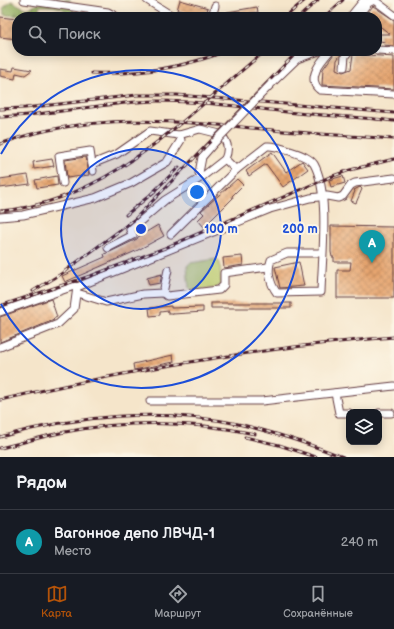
<!DOCTYPE html>
<html lang="ru">
<meta charset="utf-8">
<style>
:root{--surface:#171b24;--page:#20242c;--text:#f1f3f6;--muted:#9ea1a6;--line:#363941;--accent:#b45309}
body{margin:0;font-family:"Balsamiq Sans",sans-serif;background:var(--page);color:var(--text)}
.controls{position:absolute;right:12px;bottom:12px;display:grid;overflow:hidden;border-radius:8px;box-shadow:0 2px 10px #0003}
.controls button{width:36px;height:36px;display:grid;place-items:center;padding:0;border:0;border-bottom:1px solid var(--line);background:var(--surface);color:var(--text);font:20px sans-serif}
.you{position:absolute;left:197px;top:192px;width:14px;height:14px;margin:-10px;border:3px solid #fff;border-radius:50%;background:#1a73e8;box-shadow:0 0 0 6px #1a73e833}
.badge{display:grid;place-items:center;width:26px;height:26px;border-radius:50%;background:var(--accent);color:#fff;font-size:13px;font-weight:700}
.pin{position:absolute;translate:-50% -33px;filter:drop-shadow(0 1px 2px #0008)}
.pin::after{content:'';position:absolute;top:21px;width:14px;height:12px;background:inherit;clip-path:polygon(0 0,100% 0,50% 100%)}
.list{margin:0;padding:0;list-style:none}
h2{display:flex;justify-content:space-between;align-items:center;height:52px;margin:0;padding:0 16px;font-size:17px}
h2 small{font-size:13px;font-weight:400;color:var(--muted)}
.list li{display:grid;grid-template-columns:26px 1fr auto;gap:12px;align-items:center;box-sizing:border-box;height:64px;padding:0 16px;border-top:1px solid var(--line)}
.list b{display:block;font-size:15px;white-space:nowrap}
.list p{margin:0;font-size:13px;white-space:nowrap;color:var(--muted)}
.list em{font-size:13px;font-style:normal;color:var(--muted)}
.icon{flex:none;width:22px;height:22px;fill:none;stroke:currentColor;stroke-width:2;stroke-linecap:round;stroke-linejoin:round}
.map{position:relative;flex:none;width:394px;height:457px;overflow:hidden}
.search{position:absolute;background:var(--surface);box-shadow:0 2px 10px #0003;left:12px;right:12px;top:12px;height:44px;display:flex;align-items:center;gap:10px;box-sizing:border-box;padding:0 14px;border-radius:16px;color:var(--muted);font-size:15px}
.sheet{height:116px;background:var(--surface)}
nav{display:flex;justify-content:space-around;align-items:center;box-sizing:border-box;height:56px;border-top:1px solid var(--line);background:var(--surface);font-size:11px;color:var(--muted)}
nav a{display:grid;justify-items:center;gap:2px}
nav .on{color:var(--accent)}
.map>svg:first-child{display:block}
.grass{fill:#b7c86b;stroke:#80744b}
.forest{fill:url(#forest-firs);stroke:#6e6645}
.building{fill:url(#building-cross-hatch)}
.lines{fill:none;stroke-linecap:round;stroke-linejoin:round}
.minor-casing{stroke:#643d43;stroke-width:9}
.minor{stroke:#fff;stroke-width:7}
.rail-casing{stroke:#4a1f2b;stroke-width:3}
.rail{stroke:#fcf5e5;stroke-width:1.5;stroke-dasharray:4.5;stroke-linecap:butt}
.minor-bridge-casing{stroke:#643d43;stroke-width:9;stroke-linecap:butt}
.minor-bridge{stroke:#fff;stroke-width:7}
.ring{fill:none;stroke:#1d4ed8;stroke-width:2}
.centre{fill:#1d4ed8;stroke:#fcf5e5;stroke-width:2}
.ring-label{font-size:12px;text-anchor:middle;font-weight:bold;fill:#1d4ed8;stroke:#fcf5e5;stroke-width:4;stroke-linejoin:round;paint-order:stroke}
</style>
<div class="map">
<svg width="394" height="457" viewBox="0 0 394 457">
<defs>
<pattern id="forest-firs" width="22" height="20" patternUnits="userSpaceOnUse"><rect width="22" height="20" fill="#91ac5f"/><path d="M5 1l3.5 6h-7zM16 11l3.5 6h-7z" fill="#788b4f"/></pattern>
<pattern id="building-cross-hatch" width="8" height="8" patternUnits="userSpaceOnUse"><rect width="8" height="8" fill="#e6a56f"/><path d="M0 0l8 8M0 8l8-8" fill="none" stroke="#bc865b"/></pattern>
</defs>
<rect width="100%" height="100%" fill="#fcf5e5"/>
<filter id="ink" filterUnits="userSpaceOnUse"><feTurbulence type="fractalNoise" baseFrequency=".025" numOctaves="2"/><feDisplacementMap in="SourceGraphic" scale="8" xChannelSelector="R" yChannelSelector="G"/><feConvolveMatrix kernelMatrix="1 2 1 2 8 2 1 2 1" color-interpolation-filters="sRGB"/></filter>
<filter id="wash" filterUnits="userSpaceOnUse"><feTurbulence type="fractalNoise" baseFrequency=".012" numOctaves="4" result="noise"/><feDisplacementMap in="SourceGraphic" scale="16" xChannelSelector="R" yChannelSelector="G"/><feGaussianBlur stdDeviation="0.9" result="paint"/><feColorMatrix in="noise" values="0 0 0 0 0 0 0 0 0 0 0 0 0 0 0 0 0 1.4 0 .05"/><feComposite in="paint" operator="in"/></filter>
<g filter="url(#wash)">
<rect width="100%" height="100%" fill="#f5e5ca"/>
<polygon class="grass" points="217,259 220,263 221,283 217,288 192,291 189,288 187,266 190,263"/>
<path class="forest" d="M 47,0 L 71,0 L 65,3 L 77,14 L 77,17 L 65,17 L 66,11 C 58,6 49,6 40,6 L 36,17 L 4,15 L 3,8 L 11,1 L 27,9 Z"/>
<g id="blocks">
<g class="building">
<polygon points="180,0 208,8 205,17 177,10"/>
<polygon points="373,6 394,20 394,46 384,45 385,42 380,41 380,34 390,34 377,24 377,17 364,17"/>
<polygon points="257,7 258,12 228,17 227,12"/>
<polygon points="0,17 17,19 17,39 0,37"/>
<polygon points="336,51 343,51 337,60 336,69 343,72 351,69 353,54 394,57 394,89 322,85 323,69"/>
<polygon points="14,67 32,70 25,75 16,73 15,79 0,76 0,69 13,71"/>
<polygon points="272,152 286,172 302,161 308,169 283,187 266,164 249,176 246,171"/>
<polygon points="86,157 89,175 67,178 65,160"/>
<polygon points="52,159 54,166 34,169 33,162"/>
<polygon points="28,175 30,184 0,188 0,179"/>
<polygon points="57,176 58,185 37,188 35,180"/>
<polygon points="343,176 345,183 331,187 329,180"/>
<polygon points="237,179 243,185 232,196 233,198 204,227 198,220 204,214 201,211"/>
<polygon points="360,187 362,189 356,203 351,201 355,191 354,190"/>
<polygon points="158,225 164,236 138,250 65,282 62,276 105,257 104,254 110,252 137,239 138,237"/>
<polygon points="331,226 394,227 394,298 337,298 337,270 350,270 351,262 334,262 334,257 332,257 331,252"/>
<polygon points="242,256 243,265 224,268 223,258"/>
<polygon points="299,262 304,286 280,288 275,267"/>
<polygon points="162,274 160,283 149,285 147,278"/>
<polygon points="51,299 57,317 53,319 54,320 0,342 0,317"/>
<rect x="211" y="303" width="80" height="5"/>
<polygon points="171,306 171,308 203,307 203,312 173,314 173,313 168,313 168,311 160,312 160,315 150,316 149,308"/>
<polygon points="173,355 174,362 134,370 133,364"/>
</g>
</g>
</g>
<g filter="url(#ink)">
<use href="#blocks" fill-opacity="0" stroke="#643d43" stroke-width="1"/>
<g class="lines">
<g class="minor-casing">
<g id="minor">
<polyline points="24,0 108,12 117,17"/>
<polyline points="147,0 174,17"/>
<polyline points="212,17 215,6"/>
<polyline points="350,17 364,0"/>
<polyline points="357,17 368,3 374,0 394,15"/>
<polyline points="377,50 394,51"/>
<path d="M 330,51 C 322,60 305,79 320,90 L 394,94"/>
<polyline points="344,67 345,56 349,51"/>
<polyline points="271,84 297,59 319,51"/>
<polyline points="215,142 202,157 199,173 202,177 225,159"/>
<path d="M 92,164 L 117,154 L 150,131 L 179,135 L 200,129 L 220,134 C 228,141 229,150 225,159 L 236,170 L 267,146 C 275,145 282,149 290,151 C 298,154 309,157 314,164 C 330,193 322,258 321,292 L 277,293 C 270,284 267,271 271,260 L 287,253 L 322,253"/>
<polyline points="63,183 59,156 90,151 93,171"/>
<polyline points="0,217 23,215 95,198 131,183 167,162 181,140 179,135"/>
<polyline points="171,234 236,170"/>
<polyline points="108,248 133,235 130,230 165,200 202,177"/>
<polyline points="168,270 163,293 167,296 219,290 224,285 224,273 268,267"/>
<polyline points="77,287 270,209 310,198 327,196 338,198 343,196 351,185 355,183 394,178"/>
<polyline points="77,293 106,302 143,294 163,293"/>
<polyline points="0,312 74,286 77,287 74,309 58,324 0,347"/>
<polyline points="335,393 339,413 349,413"/>
<polyline points="150,401 262,401 394,386"/>
<polyline points="379,413 391,413"/>
</g>
</g>
<use href="#minor" class="minor"/>
<g class="rail-casing">
<g id="rail">
<polyline points="285,17 305,0"/>
<polyline points="299,17 318,0"/>
<polyline points="324,17 343,0"/>
<path d="M 92,73 C 139,75 182,68 226,51"/>
<polyline points="0,109 25,108 137,95 177,95 394,113"/>
<path d="M 0,117 C 53,115 105,102 157,101 C 204,101 251,108 297,113 C 329,116 362,117 394,121"/>
<path d="M 0,144 C 89,111 181,121 273,130 C 313,134 354,136 394,139"/>
<polyline points="151,194 179,167"/>
<path d="M 0,211 C 109,202 186,116 265,51"/>
<polyline points="126,215 155,191"/>
<polyline points="33,291 61,274 135,219 298,51"/>
<polyline points="0,306 93,275 165,248 330,177 350,170 394,159"/>
<path d="M 0,400 C 130,370 261,347 394,337"/>
<path d="M 0,437 C 77,415 160,408 238,424 C 274,432 309,444 343,457"/>
<polyline points="245,437 279,445 316,457"/>
<path d="M 0,448 C 22,443 43,436 65,432 C 128,420 192,421 255,434"/>
</g>
</g>
<use href="#rail" class="rail"/>
<g class="minor-bridge-casing">
<polyline id="minor-bridge" points="215,142 271,84"/>
</g>
<use href="#minor-bridge" class="minor-bridge"/>
</g>
</g>
<circle cx="141" cy="229" r="80" fill="#1d4ed8" fill-opacity=".12"/>
<g class="ring">
<circle cx="141" cy="229" r="80"/>
<path d="M1 154A159 159 0 1 1 1 304"/>
</g>
<circle cx="141" cy="229" r="6" class="centre"/>
<g class="ring-label">
<text x="221" y="233">100 m</text>
<text x="300" y="233">200 m</text>
</g>
</svg>
<div class="controls">
<button><svg class="icon" aria-label="layers" viewBox="0 0 24 24"><path d="M12 4l9 5-9 5-9-5zM3 14l9 5 9-5"/></svg></button>
</div>
<div class="you"></div>
<div class="pin badge" style="left:372px;top:263px;background:#0f9aa8">A</div>
<div class="search"><svg class="icon" aria-label="search" viewBox="0 0 24 24"><circle cx="10" cy="10" r="6"/><path d="M15 15l6 6"/></svg>Поиск</div>
</div>
<section class="sheet">
<h2>Рядом<small></small></h2>
<ul class="list">
<li><span class="badge" style="background:#0f9aa8">A</span><div><b>Вагонное депо ЛВЧД-1</b><p>Место</p></div><em>240 m</em></li>
</ul>
</section>
<nav>
<a class="on"><svg class="icon" aria-label="map" viewBox="0 0 24 24"><path d="M3 6l6-2 6 2 6-2v14l-6 2-6-2-6 2zM9 4v14M15 6v14"/></svg>Карта</a>
<a><svg class="icon" aria-label="directions" viewBox="0 0 24 24"><path d="M12 3l9 9-9 9-9-9zM9 14v-3h6M13 9l2 2-2 2"/></svg>Маршрут</a>
<a><svg class="icon" aria-label="saved" viewBox="0 0 24 24"><path d="M7 4h10v16l-5-4-5 4z"/></svg>Сохранённые</a>
</nav>
